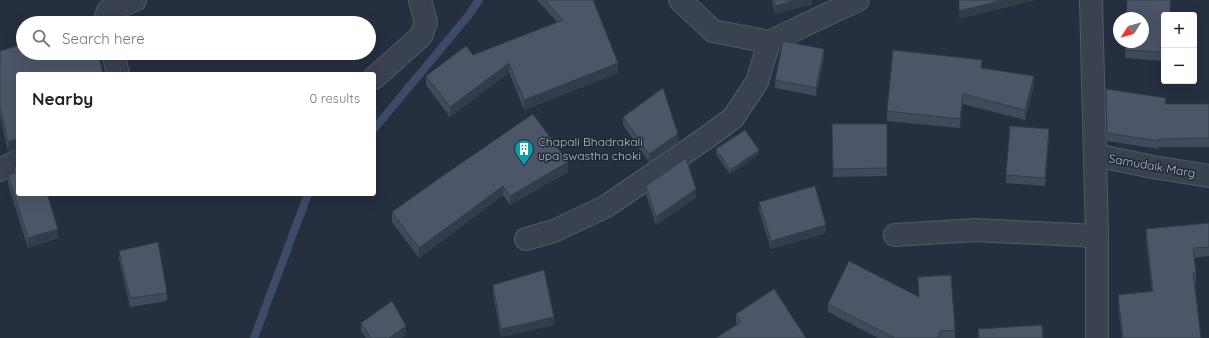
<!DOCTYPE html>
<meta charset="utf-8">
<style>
:root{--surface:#fff;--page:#f6f6f6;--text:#202124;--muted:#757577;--line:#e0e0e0}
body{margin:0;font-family:Quicksand,sans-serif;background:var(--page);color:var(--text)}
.controls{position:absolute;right:12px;top:12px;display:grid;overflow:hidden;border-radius:4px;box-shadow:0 4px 16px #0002}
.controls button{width:36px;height:36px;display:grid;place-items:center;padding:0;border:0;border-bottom:1px solid var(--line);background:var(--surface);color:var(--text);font:20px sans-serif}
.compass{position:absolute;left:1113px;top:12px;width:36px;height:36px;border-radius:50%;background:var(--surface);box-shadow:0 4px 16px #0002;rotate:234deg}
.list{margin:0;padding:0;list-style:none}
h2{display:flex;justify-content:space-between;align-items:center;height:52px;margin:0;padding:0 16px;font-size:17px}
h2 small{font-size:13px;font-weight:400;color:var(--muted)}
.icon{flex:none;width:22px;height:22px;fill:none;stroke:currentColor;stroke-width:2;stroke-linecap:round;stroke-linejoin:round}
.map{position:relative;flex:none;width:1209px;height:338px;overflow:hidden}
.search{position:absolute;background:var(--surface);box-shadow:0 4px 16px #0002;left:16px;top:16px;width:360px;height:44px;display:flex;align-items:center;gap:10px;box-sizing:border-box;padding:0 14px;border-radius:22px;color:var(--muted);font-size:15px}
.panel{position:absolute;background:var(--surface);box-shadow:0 4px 16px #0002;left:16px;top:72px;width:360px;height:124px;border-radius:4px}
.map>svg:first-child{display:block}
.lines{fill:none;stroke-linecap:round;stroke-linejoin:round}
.stream{stroke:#3c4c68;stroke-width:8}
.minor-casing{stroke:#525a67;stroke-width:24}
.minor{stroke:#3a4250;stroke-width:22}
.wall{fill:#414a59}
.shaded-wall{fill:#353c49}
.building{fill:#4c5668;stroke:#353c49}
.labels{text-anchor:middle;stroke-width:3;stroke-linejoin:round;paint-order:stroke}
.poi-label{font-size:12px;fill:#b7bdca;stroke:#1f2735;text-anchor:start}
.street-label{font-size:12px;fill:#b7bdca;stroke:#1f2735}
</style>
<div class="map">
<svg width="1209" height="338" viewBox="0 0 1209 338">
<rect width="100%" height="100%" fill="#262f40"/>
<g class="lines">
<g class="stream">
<polyline points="374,129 468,16 479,0"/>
<polyline points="254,338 308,194"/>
</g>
<g class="minor-casing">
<g id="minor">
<polyline points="680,0 713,31 769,42 858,0"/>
<polyline points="1091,0 1097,236 1097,338"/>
<polyline points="106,23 105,19 108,11 135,0"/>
<polyline points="113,53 118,74"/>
<polyline points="374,78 421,36 426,22 420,0"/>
<polyline points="1095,155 1153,167 1209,176"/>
<polyline points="0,170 18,161"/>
<polyline points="895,235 975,230 1097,236"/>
<polyline points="526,239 554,231 605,207 706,138 733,118 757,82 769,42"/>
</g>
</g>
<use href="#minor" class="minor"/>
</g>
<g class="wall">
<polygon points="537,0 593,0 618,73 524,110 509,72 450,117 426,85 426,76 473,55 557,22"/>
<polygon points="772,0 812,0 812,4 775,14"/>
<polygon points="1127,0 1171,0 1170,15 1164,15 1164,61 1125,58"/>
<polygon points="0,51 18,74 8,152 0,115"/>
<polygon points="824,58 816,96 775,88 775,80"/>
<polygon points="982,68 1034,86 1025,120 963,104 960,128 887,121 887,111"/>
<polygon points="1106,89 1166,104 1209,104 1209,147 1159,147 1159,149 1107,141"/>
<polygon points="623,117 678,142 649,162 623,125"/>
<polygon points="832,124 887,168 887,176 833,177"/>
<polygon points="1049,137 1045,186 1006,183 1006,175"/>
<polygon points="716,149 759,154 730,174 716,154"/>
<polygon points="14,167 58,238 28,248 8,184 8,175 14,173"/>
<polygon points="568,172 510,205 503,195 419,258 392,222 392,212 441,177"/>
<polygon points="646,186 696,198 656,225 646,194"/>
<polygon points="759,202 826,233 771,249 759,210"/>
<polygon points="1209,223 1209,256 1194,258 1196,273 1196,282 1195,282 1201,338 1122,338 1118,305 1118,295 1152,292 1146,239 1146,229"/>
<polygon points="119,251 167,293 167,301 130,307 119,259"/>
<polygon points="918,277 955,330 955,338 878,338 828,312 828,304 919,297"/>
<polygon points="493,285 554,325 501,337 493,293"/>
<polygon points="736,314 806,338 737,324 736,322"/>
<polygon points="361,323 406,335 401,338 366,338 361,331"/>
</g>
<g class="shaded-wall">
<polygon points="796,0 812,0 812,4 775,14 775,6"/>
<polygon points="1004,0 1036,0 959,19 959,11"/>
<polygon points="824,49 824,58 816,96 816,88"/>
<polygon points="509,63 509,72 450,117 450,107"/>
<polygon points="618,63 618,73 524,110 524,100"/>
<polygon points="1034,76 1034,86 1025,120 1025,110"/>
<polygon points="963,94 963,104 960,128 960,119"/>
<polygon points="1049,129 1049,137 1045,186 1045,178"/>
<polygon points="678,134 678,142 649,162 649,154"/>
<polygon points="18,139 18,149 8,152 8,142"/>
<polygon points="759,150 759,154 730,174 730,170"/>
<polygon points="568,162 568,172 510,205 510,196"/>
<polygon points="503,186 503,195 419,258 419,248"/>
<polygon points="696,189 696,198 656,225 656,217"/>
<polygon points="826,225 826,233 771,249 771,241"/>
<polygon points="58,229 58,238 28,248 28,238"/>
<polygon points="554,317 554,325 501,337 501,329"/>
<polygon points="406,326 406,335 401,338 389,338"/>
</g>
<g class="building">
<polygon points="545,0 593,0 618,63 524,100 509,63 450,107 426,76 466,46 473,55 563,20"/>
<polygon points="774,0 796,0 775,6"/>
<polygon points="959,0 1004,0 959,11"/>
<polygon points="1127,0 1170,0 1170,15 1164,15 1164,52 1125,50 1125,42 1143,42 1143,18 1126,18"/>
<polygon points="783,41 824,49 816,88 775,80"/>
<polygon points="23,44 23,53 98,53 103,74 18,74 18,139 8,142 0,106 0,51"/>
<polygon points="893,50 982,60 981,68 1034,76 1025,110 963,94 960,119 887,111"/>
<polygon points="663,88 678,134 649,154 623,117"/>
<polygon points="1106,89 1166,98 1165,104 1209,104 1209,138 1159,139 1159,141 1107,133"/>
<polygon points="533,114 568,162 510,196 503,186 419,248 392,212 441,177"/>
<polygon points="832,124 887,124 887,168 833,169"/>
<polygon points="1010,126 1049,129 1045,178 1006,175"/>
<polygon points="745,130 759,150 730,170 716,149"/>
<polygon points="686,158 696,189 656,217 646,186"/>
<polygon points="18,165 18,194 47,194 58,229 28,238 8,175 15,173 14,167"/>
<polygon points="815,186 826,225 771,241 759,202"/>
<polygon points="1209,223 1209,247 1193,248 1196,273 1193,273 1201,338 1123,338 1118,295 1153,291 1146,229"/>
<polygon points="158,242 167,293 130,298 119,251"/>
<polygon points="849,261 919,297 918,277 951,275 955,330 940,331 939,338 895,338 828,304"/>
<polygon points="544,270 554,317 501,329 493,285"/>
<polygon points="774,289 806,338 716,338 741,322 736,314"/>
<polygon points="392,301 406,326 389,338 371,338 361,323"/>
<polygon points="1042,325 1043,338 979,338 978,329"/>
</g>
<defs>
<g id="building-pin" transform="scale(1)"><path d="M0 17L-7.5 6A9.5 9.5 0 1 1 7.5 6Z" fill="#0f9aa8" stroke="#1f2735"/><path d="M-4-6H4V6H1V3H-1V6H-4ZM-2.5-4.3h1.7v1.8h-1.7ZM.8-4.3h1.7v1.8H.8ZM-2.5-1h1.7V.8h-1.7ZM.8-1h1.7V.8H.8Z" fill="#fff"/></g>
</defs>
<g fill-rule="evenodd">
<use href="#building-pin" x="524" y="149"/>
</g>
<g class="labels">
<g class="poi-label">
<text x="538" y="146">Chapali Bhadrakali<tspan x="538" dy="14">upa swastha choki</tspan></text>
</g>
<g class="street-label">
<text transform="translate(1152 166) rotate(10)" y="4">Samudaik Marg</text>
</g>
</g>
</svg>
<div class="controls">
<button>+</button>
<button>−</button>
</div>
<svg class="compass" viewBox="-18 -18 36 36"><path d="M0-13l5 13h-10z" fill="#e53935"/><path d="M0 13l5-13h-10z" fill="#757577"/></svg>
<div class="search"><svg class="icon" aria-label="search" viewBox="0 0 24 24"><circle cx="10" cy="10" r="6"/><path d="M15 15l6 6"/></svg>Search here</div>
<section class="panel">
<h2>Nearby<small>0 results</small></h2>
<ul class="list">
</ul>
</section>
</div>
